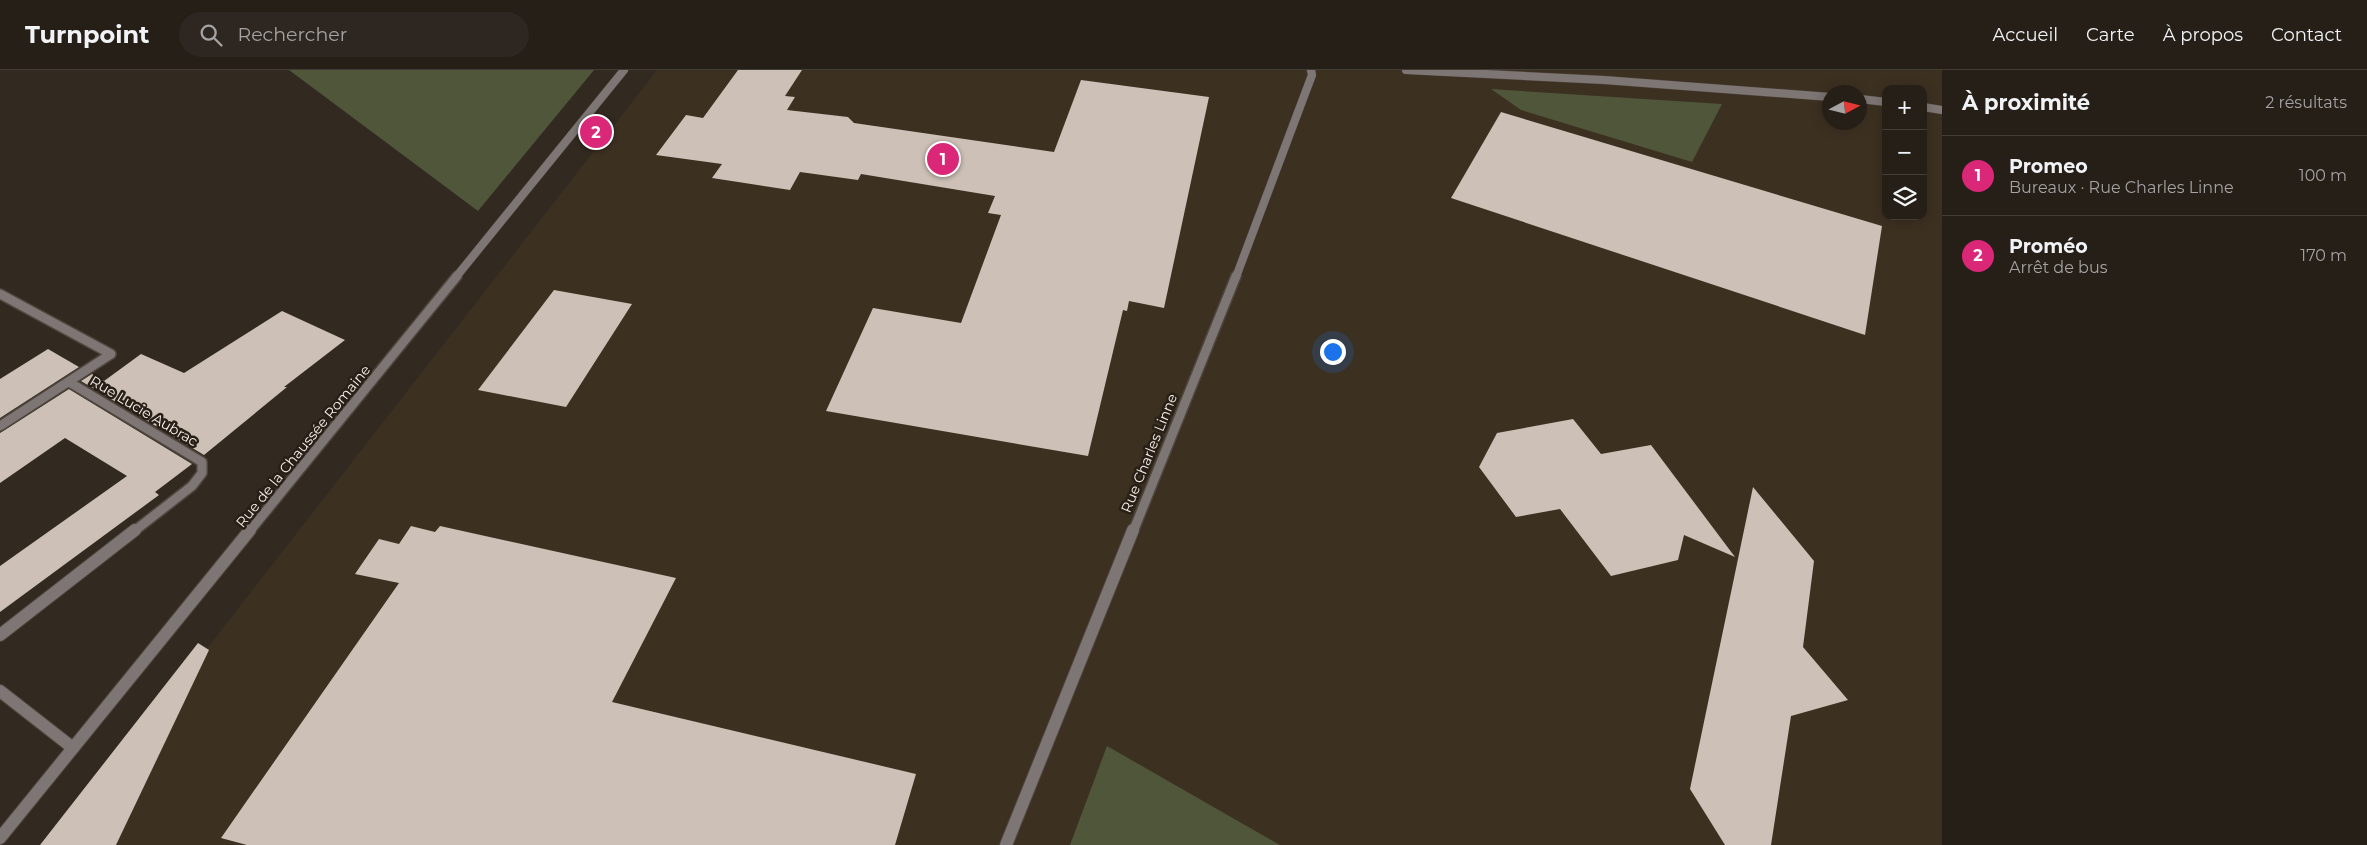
<!DOCTYPE html>
<html lang="fr">
<meta charset="utf-8">
<style>
:root{--surface:#261f18;--page:#2e2721;--text:#f1f3f6;--muted:#a4a2a2;--line:#423d37;--accent:#db2777}
body{margin:0;font-family:Montserrat,sans-serif;background:var(--page);color:var(--text)}
.controls{position:absolute;right:15px;top:15px;display:grid;overflow:hidden;border-radius:10px;box-shadow:0 2px 12px #0003}
.controls button{width:45px;height:45px;display:grid;place-items:center;padding:0;border:0;border-bottom:1px solid var(--line);background:var(--surface);color:var(--text);font:25px sans-serif}
.compass{position:absolute;left:1822px;top:15px;width:45px;height:45px;border-radius:50%;background:var(--surface);box-shadow:0 2px 12px #0003;rotate:83deg}
.you{position:absolute;left:1332px;top:281px;width:18px;height:18px;margin:-12px;border:4px solid #fff;border-radius:50%;background:#1a73e8;box-shadow:0 0 0 8px #1a73e833}
.badge{display:grid;place-items:center;width:32px;height:32px;border-radius:50%;background:var(--accent);color:#fff;font-size:16px;font-weight:700}
.pin{position:absolute;translate:-50% -50%;border:2px solid #fff;box-shadow:0 1px 5px #0006}
.list{margin:0;padding:0;list-style:none}
h2{display:flex;justify-content:space-between;align-items:center;height:65px;margin:0;padding:0 20px;font-size:21px}
h2 small{font-size:16px;font-weight:400;color:var(--muted)}
.list li{display:grid;grid-template-columns:32px 1fr auto;gap:15px;align-items:center;box-sizing:border-box;height:80px;padding:0 20px;border-top:1px solid var(--line)}
.list b{display:block;font-size:19px;white-space:nowrap}
.list p{margin:0;font-size:16px;white-space:nowrap;color:var(--muted)}
.list em{font-size:16px;font-style:normal;color:var(--muted)}
.icon{flex:none;width:28px;height:28px;fill:none;stroke:currentColor;stroke-width:2;stroke-linecap:round;stroke-linejoin:round}
.map{position:relative;flex:none;width:1942px;height:775px;overflow:hidden}
header{display:flex;align-items:center;gap:30px;box-sizing:border-box;height:70px;padding:0 25px;background:var(--surface);border-bottom:1px solid var(--line)}
header strong{font-size:24px}
nav{display:flex;gap:28px;margin-inline-start:auto;font-size:18px}
.search{width:350px;height:45px;background:var(--page);display:flex;align-items:center;gap:12px;box-sizing:border-box;padding:0 18px;border-radius:28px;color:var(--muted);font-size:19px}
main{display:flex}
aside{flex:1;background:var(--surface)}
.map>svg:first-child{display:block}
.industrial{fill:#3c3021;fill-rule:evenodd}
.green{fill:#4f563a}
.building{fill:#cdc0b6}
.lines{fill:none;stroke-linecap:round;stroke-linejoin:round}
.minor-far2-casing{stroke:#4e453c;stroke-width:9}
.minor-far1-casing{stroke:#4e453c;stroke-width:12}
.minor-casing{stroke:#4e453c;stroke-width:14}
.tertiary-far2-casing{stroke:#4e453c;stroke-width:9}
.tertiary-far1-casing{stroke:#4e453c;stroke-width:12}
.tertiary-casing{stroke:#4e453c;stroke-width:14}
.minor-far2{stroke:#7d7674;stroke-width:8}
.minor-far1{stroke:#7d7674;stroke-width:9}
.minor{stroke:#7d7674;stroke-width:12}
.tertiary-far2{stroke:#7d7674;stroke-width:8}
.tertiary-far1{stroke:#7d7674;stroke-width:9}
.tertiary{stroke:#7d7674;stroke-width:12}
.labels{text-anchor:middle;stroke-width:5;stroke-linejoin:round;paint-order:stroke}
.street-label{font-size:14px;fill:#f7f1eb;stroke:#281f17}
</style>
<header>
<strong>Turnpoint</strong>
<div class="search"><svg class="icon" aria-label="search" viewBox="0 0 24 24"><circle cx="10" cy="10" r="6"/><path d="M15 15l6 6"/></svg>Rechercher</div>
<nav><a>Accueil</a><a>Carte</a><a>À propos</a><a>Contact</a></nav>
</header>
<main>
<div class="map">
<svg width="1942" height="775" viewBox="0 0 1942 775">
<rect width="100%" height="100%" fill="#322920"/>
<path class="industrial" d="M 657,0 L 1942,0 L 1942,775 L 54,775 ZM 1886,19 L 1923,19 L 1923,146 L 1886,146 ZM 1830,22 L 1860,22 L 1860,52 L 1830,52 Z"/>
<g class="green">
<polygon points="289,0 594,0 478,141"/>
<polygon points="1491,19 1722,34 1692,92 1521,40"/>
<polygon points="1107,676 1280,775 1070,775"/>
</g>
<g class="building">
<polygon points="738,0 802,0 785,26 795,27 787,40 848,47 854,53 1054,82 1081,10 1209,27 1164,238 1129,231 1127,241 1123,240 1088,386 826,341 873,238 961,253 1001,145 988,143 995,126 861,104 858,110 800,102 790,120 712,108 722,94 656,85 686,45 703,48"/>
<polygon points="1501,42 1882,156 1865,265 1451,128"/>
<polygon points="554,220 632,234 566,337 478,320"/>
<polygon points="282,241 345,270 284,317 287,317 204,385 81,311 92,304 104,311 141,284 184,303"/>
<polygon points="48,279 79,297 0,348 0,309"/>
<polygon points="69,319 192,394 155,422 159,425 0,542 0,496 127,406 65,368 0,413 0,363"/>
<polygon points="1573,349 1601,384 1651,375 1735,487 1684,465 1678,490 1611,506 1560,439 1516,447 1479,397 1497,363"/>
<polygon points="1753,417 1814,491 1803,577 1848,630 1791,646 1771,775 1725,775 1690,719"/>
<polygon points="411,456 435,462 440,456 676,508 612,632 916,704 895,775 247,775 221,768 399,513 355,504 379,469 399,474"/>
<polygon points="198,573 209,580 116,775 40,775"/>
</g>
<g class="lines">
<g class="minor-far2-casing">
<g id="minor-far2">
<polyline points="1406,0 1604,10 1830,27"/>
<polyline points="1860,29 1886,32"/>
<polyline points="1923,37 1942,40"/>
<polyline points="1236,207 1312,5 1311,0"/>
</g>
</g>
<g class="minor-far1-casing">
<g id="minor-far1">
<polyline points="0,224 111,284 0,356"/>
<polyline points="69,312 202,392 202,403 192,416 133,462"/>
<polyline points="1133,462 1236,206"/>
</g>
</g>
<g class="minor-casing">
<g id="minor">
<polyline points="0,565 135,460"/>
<polyline points="0,621 73,678"/>
<polyline points="1006,775 1133,460"/>
</g>
</g>
<g class="tertiary-far2-casing">
<polyline id="tertiary-far2" points="456,207 624,0"/>
</g>
<g class="tertiary-far1-casing">
<polyline id="tertiary-far1" points="249,462 457,206"/>
</g>
<g class="tertiary-casing">
<polyline id="tertiary" points="0,768 250,460"/>
</g>
<use href="#minor-far2" class="minor-far2"/>
<use href="#minor-far1" class="minor-far1"/>
<use href="#minor" class="minor"/>
<use href="#tertiary-far2" class="tertiary-far2"/>
<use href="#tertiary-far1" class="tertiary-far1"/>
<use href="#tertiary" class="tertiary"/>
</g>
<g class="labels">
<g class="street-label">
<text transform="translate(144 341) rotate(31)" y="5">Rue Lucie Aubrac</text>
<text transform="translate(303 376) rotate(-51)" y="5">Rue de la Chaussée Romaine</text>
<text transform="translate(1149 383) rotate(-68)" y="5">Rue Charles Linne</text>
</g>
</g>
</svg>
<div class="controls">
<button>+</button>
<button>−</button>
<button><svg class="icon" aria-label="layers" viewBox="0 0 24 24"><path d="M12 4l9 5-9 5-9-5zM3 14l9 5 9-5"/></svg></button>
</div>
<svg class="compass" viewBox="-18 -18 36 36"><path d="M0-13l5 13h-10z" fill="#e53935"/><path d="M0 13l5-13h-10z" fill="#a4a2a2"/></svg>
<div class="you"></div>
<div class="pin badge" style="left:943px;top:89px">1</div>
<div class="pin badge" style="left:596px;top:62px">2</div>
</div>
<aside>
<h2>À proximité<small>2 résultats</small></h2>
<ul class="list">
<li><span class="badge">1</span><div><b>Promeo</b><p>Bureaux · Rue Charles Linne</p></div><em>100 m</em></li>
<li><span class="badge">2</span><div><b>Proméo</b><p>Arrêt de bus</p></div><em>170 m</em></li>
</ul>
</aside>
</main>
